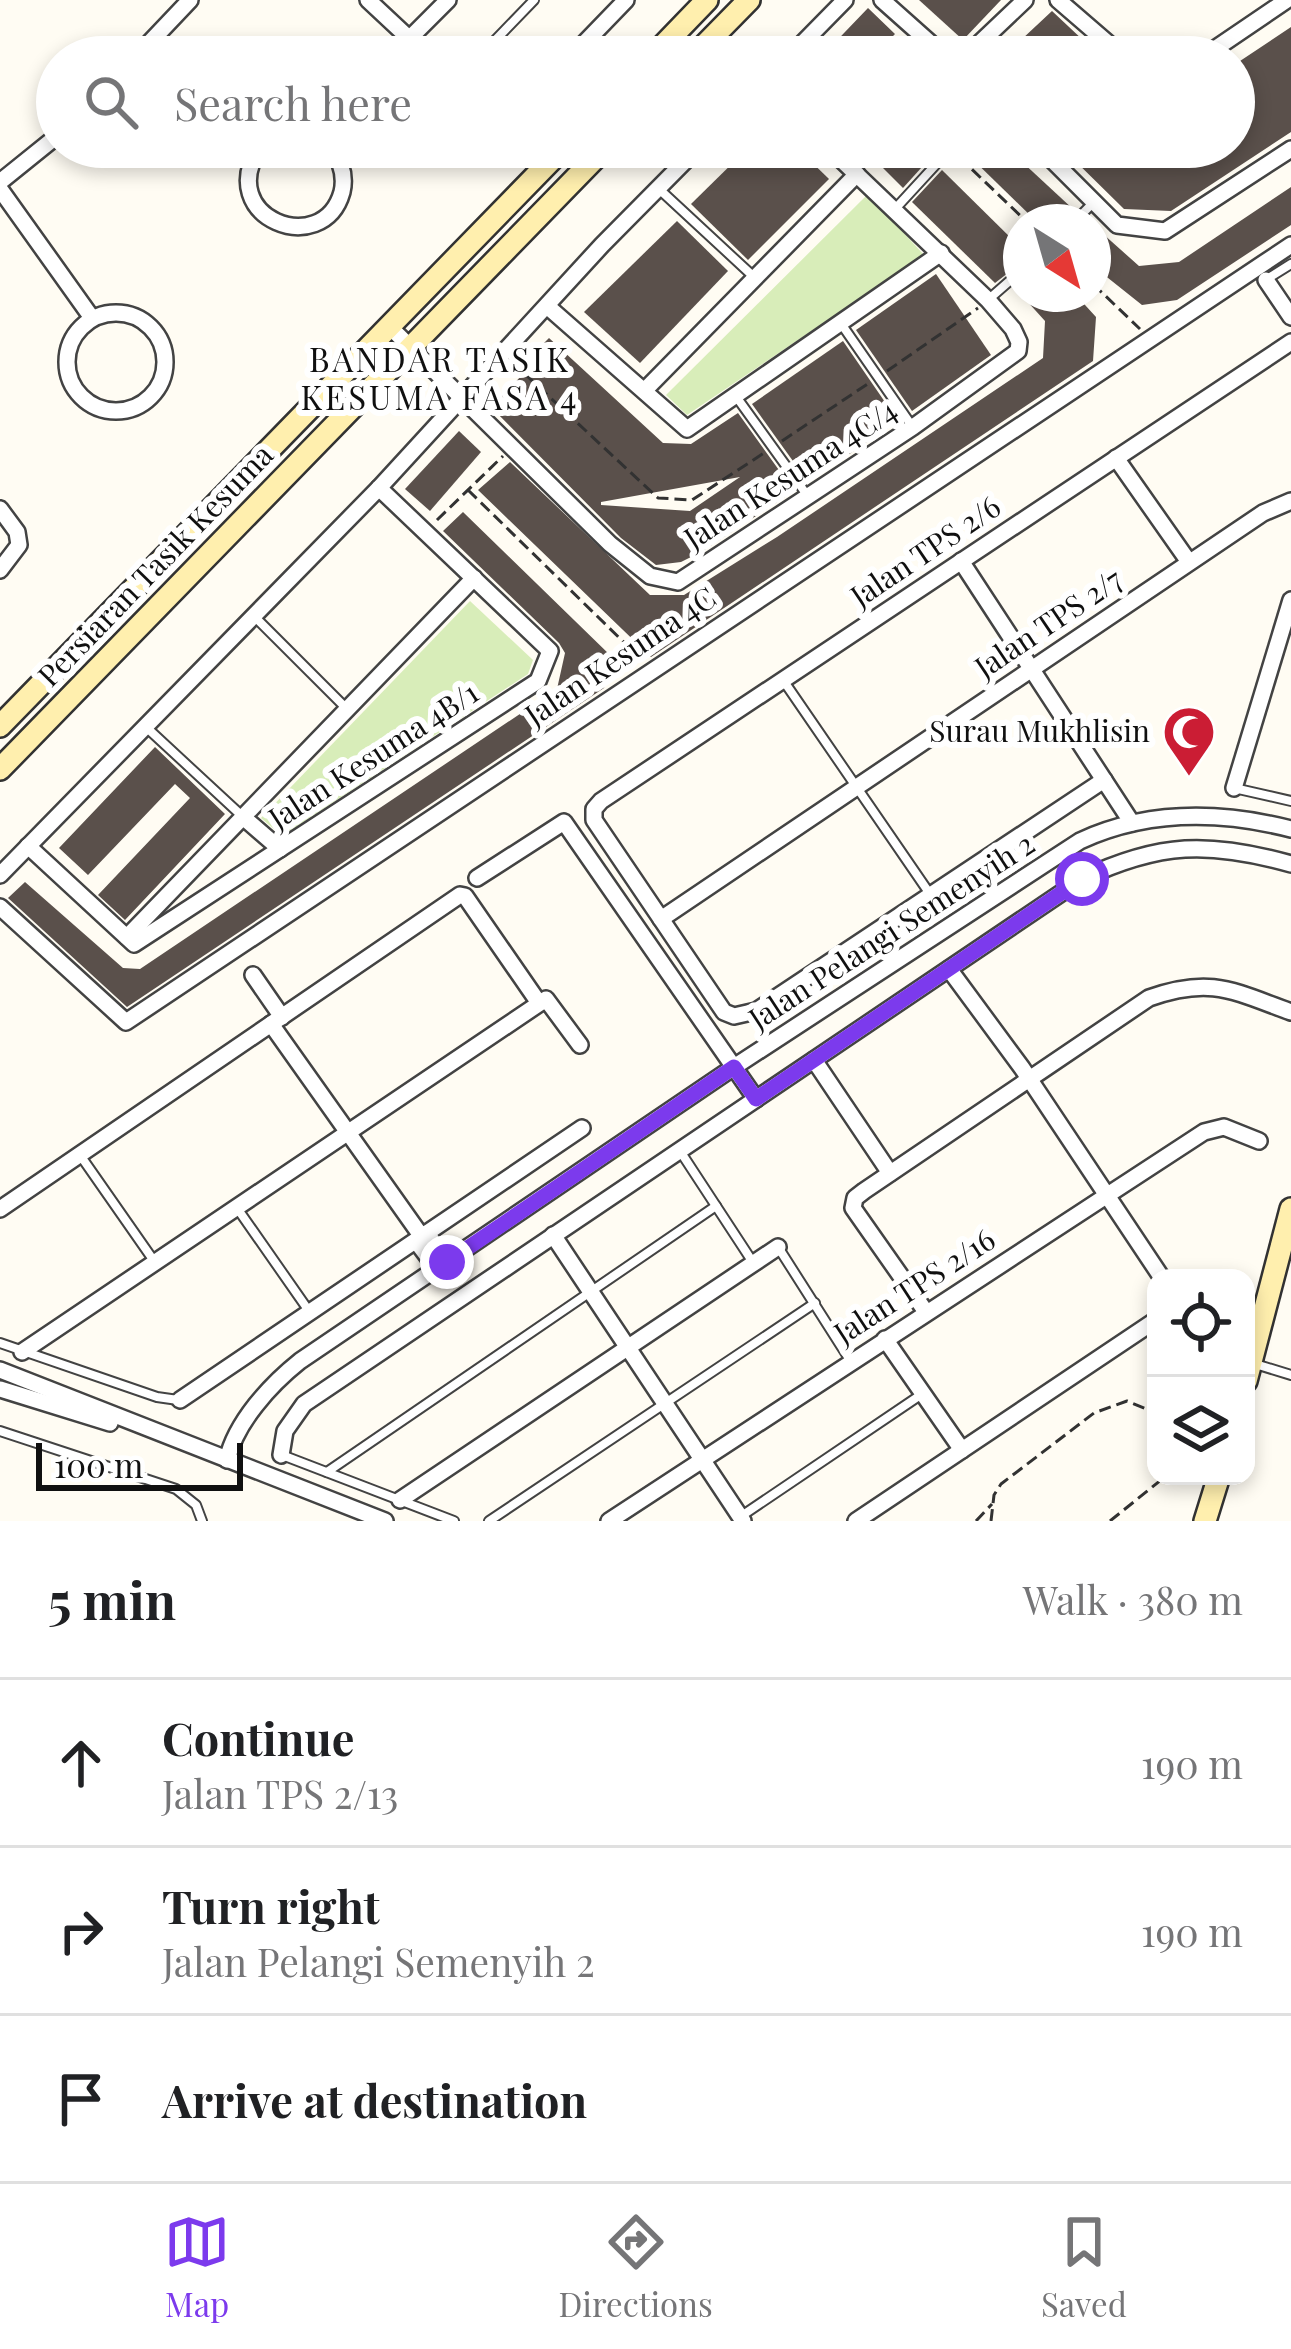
<!DOCTYPE html>
<meta charset="utf-8">
<style>
:root{--surface:#fff;--page:#f6f6f6;--text:#202124;--muted:#757577;--line:#e0e0e0;--accent:#7c3aed}
body{margin:0;font-family:"Playfair Display",serif;background:var(--page);color:var(--text)}
.controls{position:absolute;right:36px;bottom:36px;display:grid;overflow:hidden;border-radius:24px;box-shadow:0 6px 18px #0003}
.controls button{width:108px;height:108px;display:grid;place-items:center;padding:0;border:0;border-bottom:3px solid var(--line);background:var(--surface);color:var(--text);font:60px sans-serif}
.compass{position:absolute;left:1003px;top:204px;width:108px;height:108px;border-radius:50%;background:var(--surface);box-shadow:0 6px 18px #0003;rotate:143deg}
.scale{position:absolute;left:36px;bottom:30px;width:207px;box-sizing:border-box;padding-left:12px;border:6px solid #101010;border-top:0;font-size:33px;line-height:42px;white-space:nowrap;color:#101010;-webkit-text-stroke:9px #fff;paint-order:stroke}
.stop{position:absolute;width:36px;height:36px;margin:-27px;border:9px solid #7c3aed;border-radius:50%;background:#fff}
.stop.end{background:#7c3aed;border-color:#fff;box-shadow:0 3px 12px #0008}
.list{margin:0;padding:0;list-style:none}
h2{display:flex;justify-content:space-between;align-items:center;height:156px;margin:0;padding:0 48px;font-size:51px}
h2 small{font-size:39px;font-weight:400;color:var(--muted)}
.list li{display:grid;grid-template-columns:78px 1fr auto;gap:36px;align-items:center;box-sizing:border-box;height:168px;padding:0 48px;border-top:3px solid var(--line)}
.list b{display:block;font-size:45px;white-space:nowrap}
.list p{margin:0;font-size:39px;white-space:nowrap;color:var(--muted)}
.list em{font-size:39px;font-style:normal;color:var(--muted)}
.icon{flex:none;width:66px;height:66px;fill:none;stroke:currentColor;stroke-width:2;stroke-linecap:round;stroke-linejoin:round}
.map{position:relative;flex:none;width:1291px;height:1521px;overflow:hidden}
.search{position:absolute;background:var(--surface);box-shadow:0 6px 18px #0003;left:36px;right:36px;top:36px;height:132px;display:flex;align-items:center;gap:30px;box-sizing:border-box;padding:0 42px;border-radius:66px;color:var(--muted);font-size:45px}
.sheet{height:660px;background:var(--surface)}
nav{display:flex;justify-content:space-around;align-items:center;box-sizing:border-box;height:168px;border-top:3px solid var(--line);background:var(--surface);font-size:33px;color:var(--muted)}
nav a{display:grid;justify-items:center;gap:6px}
nav .on{color:var(--accent)}
.map>svg:first-child{display:block}
.green{fill:#d8edb9}
.building{fill:#5a504b;fill-rule:evenodd}
.lines{fill:none;stroke-linecap:round;stroke-linejoin:round}
.lane-casing{stroke:#434343;stroke-width:12}
.street-casing{stroke:#434343;stroke-width:20}
.secondary-casing{stroke:#323232;stroke-width:26}
.path{stroke:#323232;stroke-width:3;stroke-dasharray:12 6;stroke-linecap:butt}
.lane{stroke:#fff;stroke-width:8}
.street{stroke:#fff;stroke-width:15}
.secondary{stroke:#ffefae;stroke-width:21}
.route{stroke:#7c3aed;stroke-width:15}
.labels{text-anchor:middle;stroke-width:12;stroke-linejoin:round;paint-order:stroke}
.street-label{font-size:30px;fill:#101010;stroke:#fff}
.poi-label{font-size:30px;fill:#101010;stroke:#fff;text-anchor:end}
.neighbourhood-label{font-size:33px;letter-spacing:3px;fill:#101010;stroke:#fff}
</style>
<div class="map">
<svg width="1291" height="1521" viewBox="0 0 1291 1521">
<rect width="100%" height="100%" fill="#fffcf3"/>
<g class="green">
<polygon points="868,194 924,255 687,415 666,395"/>
<polygon points="470,601 533,660 528,674 282,836 261,818"/>
</g>
<g class="building">
<polygon points="919,0 1001,0 963,40"/>
<polygon points="868,8 895,34 889,40 908,57 821,57"/>
<polygon points="1052,11 1101,57 1010,57 1026,44 1021,40"/>
<polygon points="1291,27 1291,132 1171,211 1124,209 1061,147 1116,147 1128,159 1175,163 1200,147 1234,147 1234,65"/>
<polygon points="749,147 796,147 829,179 748,260 691,204"/>
<polygon points="862,147 922,147 931,157 903,188"/>
<polygon points="960,147 1006,147 1074,210 1066,222 1037,222"/>
<polygon points="942,170 1021,248 1021,263 995,283 912,202"/>
<polygon points="1291,187 1291,225 1177,300 1142,305 1093,266 1093,225 1139,266 1179,262"/>
<polygon points="677,221 728,271 640,363 584,312"/>
<polygon points="936,274 991,355 912,411 856,330"/>
<polygon points="1021,282 1021,294 1075,294 1096,317 1093,361 651,657 478,490 510,462 650,595 684,595 777,537 1043,358 1045,321 1015,288"/>
<path d="M 549,338 L 663,443 L 691,444 L 738,413 L 794,491 L 701,552 L 681,562 L 656,565 L 621,538 L 491,407 L 527,370 L 522,365 ZM 740,477 L 690,511 L 601,505 L 601,502 Z"/>
<polygon points="843,341 898,421 808,482 752,404"/>
<polygon points="459,431 481,452 430,511 405,489"/>
<polygon points="463,512 612,657 604,688 127,1007 8,898 25,882 123,968 140,969 557,689 565,653 559,643 443,531"/>
<polygon points="155,747 225,814 125,920 98,895 190,798 175,784 88,875 59,848"/>
</g>
<g class="lines">
<g class="lane-casing">
<g id="lane">
<polyline points="479,57 534,0"/>
<polyline points="659,189 754,277"/>
<polyline points="895,209 952,147"/>
<polyline points="1074,222 1094,202"/>
<polyline points="1267,279 1291,264"/>
<polyline points="989,299 1021,271"/>
<polyline points="842,325 912,426"/>
<polyline points="735,395 807,495"/>
<polyline points="255,617 346,708"/>
<polyline points="783,680 930,894"/>
<polyline points="146,727 241,815"/>
<polyline points="1234,788 1291,801"/>
<polyline points="680,1151 754,1264"/>
<polyline points="80,1155 154,1261"/>
<polyline points="237,1208 309,1311"/>
<polyline points="778,1247 850,1360"/>
<polyline points="0,1343 157,1397 178,1400"/>
<polyline points="1252,1363 1291,1375"/>
<polyline points="0,1431 176,1489 196,1505 202,1521"/>
<polyline points="282,1455 454,1521"/>
<polyline points="327,1472 716,1206"/>
<polyline points="740,1517 922,1394"/>
<polyline points="489,1521 815,1303"/>
</g>
</g>
<g class="street-casing">
<g id="street">
<polyline points="368,0 429,57"/>
<polyline points="882,0 946,57"/>
<polyline points="1058,0 1124,57"/>
<polyline points="410,38 448,0"/>
<polyline points="136,57 190,0"/>
<polyline points="571,57 626,0"/>
<polyline points="789,57 845,0"/>
<polyline points="965,57 1025,0"/>
<polyline points="1203,57 1287,0"/>
<path d="M 260,147 C 213,218 323,260 342,192 C 346,175 341,161 331,147"/>
<polyline points="1039,147 1117,225 1165,231 1291,149"/>
<polyline points="0,182 57,136"/>
<polyline points="0,189 92,318"/>
<polyline points="1266,280 1291,317"/>
<polyline points="547,306 687,429 941,253"/>
<circle cx="116" cy="362" r="49"/>
<polyline points="390,327 610,544 650,576 678,582 913,427 1018,351 1019,342 1013,329 988,300 828,147"/>
<polyline points="645,390 857,174"/>
<polyline points="1116,458 1189,562"/>
<polyline points="0,509 17,532 19,545 0,570"/>
<polyline points="961,561 1132,823"/>
<polyline points="1104,780 756,1011 734,1016 724,1012 594,820 594,809 601,801 1291,342"/>
<polyline points="1234,788 1291,600"/>
<polyline points="243,817 280,849"/>
<polyline points="28,846 134,944 538,681 550,651 379,488"/>
<polyline points="0,875 379,488 602,245 699,147"/>
<polyline points="477,878 564,822 756,1099"/>
<polyline points="0,907 126,1022 1291,245"/>
<polyline points="661,919 1263,513 1291,501"/>
<polyline points="127,937 474,578"/>
<polyline points="949,969 1022,1068 1162,1278"/>
<polyline points="253,975 282,1017"/>
<polyline points="271,1024 422,1237"/>
<polyline points="814,1060 890,1173"/>
<polyline points="0,1209 460,895 465,896 539,1003"/>
<polyline points="427,1233 447,1262"/>
<polyline points="553,1235 743,1521"/>
<polyline points="416,1241 437,1269"/>
<path d="M 926,1312 L 853,1208 L 855,1198 L 864,1191 L 1149,998 C 1211,976 1233,991 1291,1012"/>
<polyline points="885,1339 962,1450"/>
<polyline points="22,1352 546,999 580,1045"/>
<polyline points="0,1370 385,1521"/>
<polyline points="0,1389 110,1423"/>
<polyline points="180,1400 582,1128"/>
<path d="M 281,1455 L 285,1431 L 304,1404 L 1082,879 C 1159,842 1210,841 1291,864"/>
<path d="M 227,1460 C 236,1422 270,1385 300,1361 L 734,1067 L 1080,841 C 1147,810 1220,811 1291,829"/>
<polyline points="400,1500 778,1247"/>
<polyline points="609,1521 1204,1132 1224,1127 1259,1141"/>
<polyline points="856,1521 1156,1320"/>
</g>
</g>
<g class="secondary-casing">
<g id="secondary">
<polyline points="652,57 707,0"/>
<polyline points="693,57 749,0"/>
<polyline points="0,726 564,147"/>
<polyline points="0,769 606,147"/>
<polyline points="1246,1381 1291,1209"/>
<polyline points="1205,1521 1219,1476"/>
</g>
</g>
<g class="path">
<polyline points="886,57 906,37"/>
<polyline points="959,157 1027,222"/>
<polyline points="1093,284 1140,329"/>
<polyline points="512,362 658,498 692,500 764,453"/>
<polyline points="887,371 978,308"/>
<polyline points="782,441 869,383"/>
<polyline points="468,490 641,659"/>
<polyline points="437,520 503,456"/>
<polyline points="976,1521 992,1504"/>
<polyline points="991,1521 994,1495 1001,1484 1094,1413 1127,1401 1156,1413"/>
<polyline points="1110,1521 1166,1476"/>
</g>
<use href="#lane" class="lane"/>
<use href="#street" class="street"/>
<use href="#secondary" class="secondary"/>
</g>
<g class="lines">
<polyline class="route" points="447,1262 734,1067 756,1099 1082,879"/>
</g>
<defs>
<g id="mosque-pin" transform="scale(2.7)"><path d="M0 17L-7.5 6A9.5 9.5 0 1 1 7.5 6Z" fill="#cb1d34" stroke="#fff"/><path d="M3.5-4.9A6 6 0 1 0 3.5 4.9A5 5 0 1 1 3.5-4.9Z" fill="#fff"/></g>
</defs>
<g fill-rule="evenodd">
<use href="#mosque-pin" x="1189" y="732"/>
</g>
<g class="labels">
<g class="street-label">
<text transform="translate(791 475) rotate(-33)" y="10">Jalan Kesuma 4C/4</text>
<text transform="translate(926 552) rotate(-34)" y="10">Jalan TPS 2/6</text>
<text transform="translate(156 566) rotate(-46)" y="10">Persiaran Tasik Kesuma</text>
<text transform="translate(1049 624) rotate(-34)" y="10">Jalan TPS 2/7</text>
<text transform="translate(621 657) rotate(-34)" y="10">Jalan Kesuma 4C</text>
<text transform="translate(374 756) rotate(-33)" y="10">Jalan Kesuma 4B/1</text>
<text transform="translate(892 932) rotate(-33)" y="10">Jalan Pelangi Semenyih 2</text>
<text transform="translate(915 1287) rotate(-33)" y="10">Jalan TPS 2/16</text>
</g>
<g class="poi-label">
<text x="1150" y="742">Surau Mukhlisin</text>
</g>
<g class="neighbourhood-label">
<text x="440" y="372">BANDAR TASIK<tspan x="440" dy="38">KESUMA FASA 4</tspan></text>
</g>
</g>
</svg>
<div class="controls">
<button><svg class="icon" aria-label="locate" viewBox="0 0 24 24"><circle cx="12" cy="12" r="6"/><path d="M12 2v4M12 18v4M2 12h4M18 12h4"/></svg></button>
<button><svg class="icon" aria-label="layers" viewBox="0 0 24 24"><path d="M12 4l9 5-9 5-9-5zM3 14l9 5 9-5"/></svg></button>
</div>
<svg class="compass" viewBox="-18 -18 36 36"><path d="M0-13l5 13h-10z" fill="#e53935"/><path d="M0 13l5-13h-10z" fill="#757577"/></svg>
<div class="scale">100 m</div>
<div class="stop" style="left:1082px;top:879px"></div>
<div class="stop end" style="left:447px;top:1262px"></div>
<div class="search"><svg class="icon" aria-label="search" viewBox="0 0 24 24"><circle cx="10" cy="10" r="6"/><path d="M15 15l6 6"/></svg>Search here</div>
</div>
<section class="sheet">
<h2>5 min<small>Walk · 380 m</small></h2>
<ul class="list">
<li><svg class="icon" aria-label="ahead" viewBox="0 0 24 24"><path d="M12 20V5M6 11l6-6 6 6"/></svg><div><b>Continue</b><p>Jalan TPS 2/13</p></div><em>190 m</em></li>
<li><svg class="icon" aria-label="right" viewBox="0 0 24 24"><path d="M7 20v-9h11M14 6l5 5-5 5"/></svg><div><b>Turn right</b><p>Jalan Pelangi Semenyih 2</p></div><em>190 m</em></li>
<li><svg class="icon" aria-label="arrive" viewBox="0 0 24 24"><path d="M6 21V4h12l-3 4 3 4H6"/></svg><div><b>Arrive at destination</b></div></li>
</ul>
</section>
<nav>
<a class="on"><svg class="icon" aria-label="map" viewBox="0 0 24 24"><path d="M3 6l6-2 6 2 6-2v14l-6 2-6-2-6 2zM9 4v14M15 6v14"/></svg>Map</a>
<a><svg class="icon" aria-label="directions" viewBox="0 0 24 24"><path d="M12 3l9 9-9 9-9-9zM9 14v-3h6M13 9l2 2-2 2"/></svg>Directions</a>
<a><svg class="icon" aria-label="saved" viewBox="0 0 24 24"><path d="M7 4h10v16l-5-4-5 4z"/></svg>Saved</a>
</nav>
